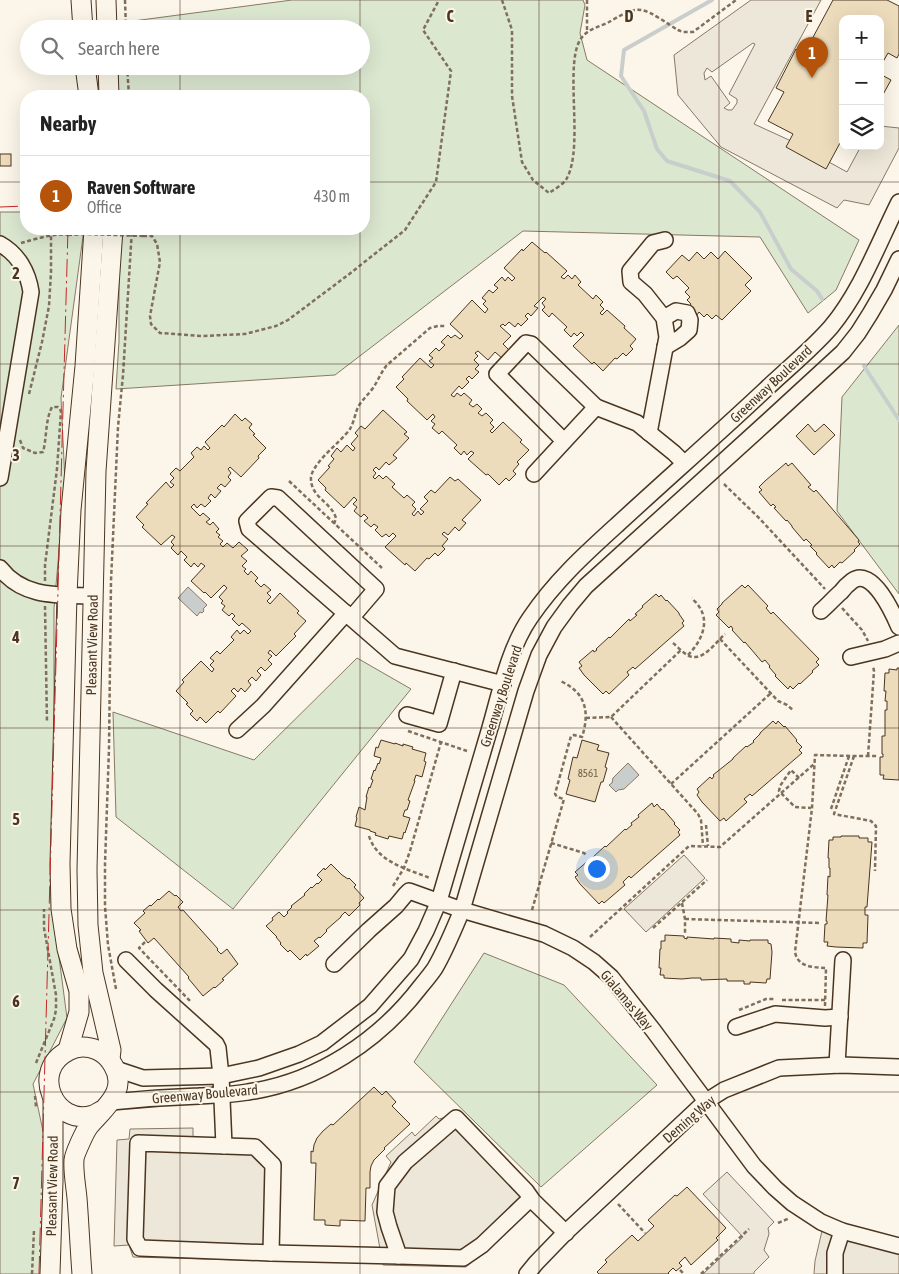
<!DOCTYPE html>
<meta charset="utf-8">
<style>
:root{--surface:#fff;--page:#f6f6f6;--text:#222;--muted:#767676;--line:#e0e0e0;--accent:#b45309}
body{margin:0;font-family:"Asap Condensed",sans-serif;background:var(--page);color:var(--text)}
.controls{position:absolute;right:15px;top:15px;display:grid;overflow:hidden;border-radius:10px;box-shadow:0 5px 20px #0002}
.controls button{width:45px;height:45px;display:grid;place-items:center;padding:0;border:0;border-bottom:1px solid var(--line);background:var(--surface);color:var(--text);font:25px sans-serif}
.you{position:absolute;left:596px;top:868px;width:18px;height:18px;margin:-12px;border:4px solid #fff;border-radius:50%;background:#1a73e8;box-shadow:0 0 0 8px #1a73e833}
.badge{display:grid;place-items:center;width:32px;height:32px;border-radius:50%;background:var(--accent);color:#fff;font-size:16px;font-weight:700}
.pin{position:absolute;translate:-50% -41px;filter:drop-shadow(0 1px 2px #0008)}
.pin::after{content:'';position:absolute;top:26px;width:18px;height:15px;background:inherit;clip-path:polygon(0 0,100% 0,50% 100%)}
.list{margin:0;padding:0;list-style:none}
h2{display:flex;justify-content:space-between;align-items:center;height:65px;margin:0;padding:0 20px;font-size:21px}
h2 small{font-size:16px;font-weight:400;color:var(--muted)}
.list li{display:grid;grid-template-columns:32px 1fr auto;gap:15px;align-items:center;box-sizing:border-box;height:80px;padding:0 20px;border-top:1px solid var(--line)}
.list b{display:block;font-size:19px;white-space:nowrap}
.list p{margin:0;font-size:16px;white-space:nowrap;color:var(--muted)}
.list em{font-size:16px;font-style:normal;color:var(--muted)}
.icon{flex:none;width:28px;height:28px;fill:none;stroke:currentColor;stroke-width:2;stroke-linecap:round;stroke-linejoin:round}
.map{position:relative;flex:none;width:899px;height:1274px;overflow:hidden}
.search{position:absolute;background:var(--surface);box-shadow:0 5px 20px #0002;left:20px;top:20px;width:350px;height:55px;display:flex;align-items:center;gap:12px;box-sizing:border-box;padding:0 18px;border-radius:28px;color:var(--muted);font-size:19px}
.panel{position:absolute;background:var(--surface);box-shadow:0 5px 20px #0002;left:20px;top:90px;width:350px;height:145px;border-radius:20px}
.map>svg:first-child{display:block}
.green{fill:#dce7d0;stroke:#887966}
.parking{fill:#ede7d9;stroke:#887966;fill-rule:evenodd}
.water{fill:#c9cecd;stroke:#887966}
.lines{fill:none;stroke-linecap:round;stroke-linejoin:round}
.stream{stroke:#c9cecd;stroke-width:4}
.building{fill:#ecdcbc;stroke:#4a3520}
.minor-casing{stroke:#4a3520;stroke-width:18}
.major-casing{stroke:#4a3520;stroke-width:21}
.path{stroke:#7f6f5c;stroke-width:2.5;stroke-dasharray:4 2.5;stroke-linecap:butt}
.minor{stroke:#fbf6e9;stroke-width:15}
.major{stroke:#fbf6e9;stroke-width:19}
.path-bridge{stroke:#7f6f5c;stroke-width:2.5;stroke-dasharray:4 2.5;stroke-linecap:butt}
.power{stroke:#c62828;stroke-width:1;stroke-dasharray:18 4 2.5 4;stroke-linecap:butt}
.grid{fill:none;stroke:#4a3520;stroke-width:1;stroke-opacity:0.55}
.labels{text-anchor:middle;stroke-width:4;stroke-linejoin:round;paint-order:stroke}
.number-label{font-size:11px;fill:#725f47}
.street-label{font-size:14px;fill:#4a3520;stroke:#fbf6e9}
.grid-label{font-size:16px;text-anchor:middle;font-weight:bold;fill:#4a3520;stroke:#fbf6e9;stroke-width:4;stroke-linejoin:round;paint-order:stroke}
</style>
<div class="map">
<svg width="899" height="1274" viewBox="0 0 899 1274">
<rect width="100%" height="100%" fill="#fbf6e9"/>
<g class="green">
<polygon points="292,0 583,0 585,5 580,33 587,60 859,240 836,290 808,313 760,237 523,231 335,375 116,389 119,341 119,229 364,229 364,96 118,96 118,66 361,66 361,29 118,29 118,23"/>
<polygon points="0,212 26,212 26,229 84,229 61,398 65,482 54,608 54,919 67,1018 33,1084 47,1150 41,1274 0,1274"/>
<polygon points="899,325 899,594 837,511 842,397"/>
<polygon points="357,658 411,689 233,909 116,817 113,712 254,760"/>
<polygon points="484,953 564,985 657,1085 541,1187 414,1062"/>
</g>
<g class="parking">
<path d="M 751,0 L 821,0 L 754,124 L 789,140 L 847,172 L 861,146 L 880,146 L 880,126 L 899,128 L 899,148 L 869,205 L 844,200 L 837,208 L 721,147 L 678,95 L 674,55 ZM 753,43 L 755,44 L 729,94 L 737,99 L 737,103 L 732,110 L 728,110 L 724,108 L 730,103 L 711,76 L 705,80 L 704,73 L 707,68 L 712,72 Z"/>
<polygon points="684,855 705,878 646,932 624,909"/>
<polygon points="459,1114 541,1201 466,1267 383,1265 372,1205 391,1162 386,1156 412,1132 415,1136 436,1116 439,1119"/>
<polygon points="193,1128 193,1140 250,1139 279,1164 276,1261 133,1257 129,1245 114,1246 117,1140 129,1139 130,1129"/>
<polygon points="727,1172 774,1222 768,1228 769,1234 764,1250 769,1257 754,1272 754,1274 703,1274 743,1237 703,1194"/>
<polygon points="825,1218 899,1240 899,1274 814,1274 815,1261"/>
</g>
<g class="water">
<polygon points="188,587 207,605 203,609 204,611 202,613 200,612 197,616 178,598"/>
<polygon points="628,763 639,775 624,789 618,790 616,792 609,785 612,783 613,778"/>
</g>
<g class="lines">
<g class="stream">
<polyline points="712,0 624,50 621,76 644,111 657,149 667,161 730,181 760,212 791,269 817,291 822,299"/>
<polyline points="864,366 899,420"/>
</g>
</g>
<g class="building">
<polygon points="833,0 887,0 899,6 899,54 897,58 888,53 880,67 880,19 843,19 843,145 840,143 826,169 786,147 793,134 768,121 784,92 776,88 796,49 804,54"/>
<polygon points="880,74 891,80 880,100"/>
<rect x="0" y="154" width="11" height="12"/>
<polygon points="532,242 545,253 546,252 567,271 561,277 564,279 568,275 572,279 575,275 581,282 578,285 593,299 596,295 603,302 600,305 604,309 600,313 602,315 607,310 625,326 624,328 636,339 630,346 633,349 626,356 623,353 617,359 615,358 603,371 594,362 592,364 573,346 584,335 581,332 577,336 574,333 571,337 564,330 567,327 552,313 549,317 542,310 545,307 542,303 546,299 543,297 534,306 538,308 531,316 528,313 525,316 528,319 521,326 518,323 515,327 509,322 505,326 503,324 500,326 511,336 503,344 510,351 503,359 495,352 488,360 478,351 475,353 478,356 474,360 479,365 475,369 479,372 472,379 469,376 466,379 469,382 462,389 459,386 451,395 454,397 457,393 461,396 464,393 472,400 469,404 473,407 477,404 482,409 478,413 482,416 486,413 493,420 490,423 494,427 490,431 492,433 503,422 522,440 520,442 529,450 517,462 519,464 513,471 516,474 509,481 506,478 499,485 488,474 486,475 468,459 474,453 471,451 467,455 464,451 461,455 454,448 457,445 442,431 439,434 432,428 435,424 431,421 435,417 433,414 427,420 407,401 408,399 396,387 404,379 402,377 420,358 431,368 434,365 429,361 433,358 429,355 436,348 439,351 445,345 441,342 448,335 451,338 455,335 460,339 463,336 450,324 472,300 485,313 488,309 483,304 486,301 482,298 489,290 493,293 498,288 494,285 502,277 505,281 508,277 512,281 515,278 504,268 522,249 523,251"/>
<polygon points="725,251 752,278 745,285 751,291 722,320 716,315 712,319 707,314 704,317 699,312 697,315 689,307 691,304 687,300 690,297 685,292 689,288 677,276 673,279 666,272 682,255 689,261 697,252 704,259 711,252 718,259"/>
<polygon points="383,410 407,432 404,434 409,438 393,455 397,458 389,465 386,462 379,470 376,467 373,470 376,473 373,477 375,479 379,475 383,479 386,476 395,484 392,487 404,498 407,495 415,502 412,505 416,509 412,514 414,516 418,511 421,515 424,512 420,509 428,501 424,497 431,490 435,493 450,477 455,481 458,479 481,500 462,520 466,523 459,531 455,527 448,535 444,532 442,534 448,539 442,546 445,549 438,556 435,553 429,559 427,558 415,571 406,563 405,565 385,547 396,536 393,533 389,537 386,534 382,537 375,530 378,527 374,524 371,527 364,521 368,518 364,514 361,517 354,511 357,507 353,504 357,500 354,497 344,508 325,490 326,488 318,480 330,467 328,466 334,459 331,456 337,448 341,452 347,445 353,451 355,448 351,444 358,436 355,433 361,426 365,429"/>
<polygon points="235,414 242,421 245,418 252,424 249,428 255,434 253,435 266,448 258,456 259,458 241,477 230,467 228,469 231,473 228,477 231,480 225,487 221,484 217,488 221,491 215,498 211,494 208,498 211,501 205,507 201,504 197,508 194,504 191,507 200,516 203,513 210,519 206,522 210,525 213,522 219,529 216,532 220,535 218,537 223,541 220,544 223,547 227,543 233,548 239,542 248,550 241,556 247,561 242,566 246,569 244,571 248,575 251,571 258,578 255,581 261,587 264,584 271,590 267,593 271,597 267,601 270,604 280,593 299,611 297,613 306,621 294,634 296,636 276,656 270,650 268,653 272,656 268,660 272,664 265,671 261,667 257,671 261,675 256,681 252,677 248,681 251,685 245,692 241,688 238,692 234,688 231,691 236,696 220,713 218,711 206,723 200,717 197,721 190,714 193,711 186,704 188,703 176,691 184,682 182,680 201,661 212,672 214,669 210,665 214,661 210,658 217,651 220,654 234,640 231,637 237,630 240,634 244,630 248,634 251,631 242,623 239,626 232,619 235,616 232,613 229,616 222,610 225,606 221,603 223,601 219,597 227,588 224,585 211,598 205,592 204,593 191,581 205,566 201,563 198,567 194,563 191,567 184,560 187,557 181,551 178,555 171,548 174,545 171,542 175,537 172,535 161,545 142,527 144,525 136,517 148,504 146,503 166,482 171,488 174,485 170,482 174,478 170,474 176,468 180,471 194,457 191,453 197,447 201,450 204,446 208,450 210,448 205,442 222,425 224,427"/>
<polygon points="808,424 815,432 824,424 835,435 814,455 796,436"/>
<polygon points="786,463 788,466 792,463 811,485 808,487 814,492 816,490 859,540 858,542 860,544 854,550 855,551 842,563 840,562 834,568 832,565 829,568 816,554 817,553 810,546 812,545 806,539 804,541 792,527 792,526 787,520 786,521 774,508 776,507 773,504 771,506 759,492 762,490 759,487 765,481"/>
<polygon points="742,585 745,588 748,585 768,606 766,608 771,614 773,612 819,659 816,662 819,665 812,671 813,672 800,684 799,683 793,689 790,686 788,689 775,676 776,675 769,667 770,666 765,660 762,662 745,642 744,643 732,630 733,629 731,626 729,628 716,615 719,612 717,609 722,604 722,603"/>
<polygon points="656,594 659,597 661,595 666,601 667,600 679,613 679,614 684,621 682,623 684,626 635,669 633,667 627,672 629,675 609,694 606,691 603,694 584,675 579,668 582,666 579,662 593,650 594,652 597,650 596,649 609,637 610,638 629,619 630,621 637,615 635,614 643,607 642,606"/>
<polygon points="897,668 899,668 899,780 883,779 884,775 880,775 880,757 883,757 883,754 882,754 882,736 885,736 885,710 887,710 887,701 885,701 886,691 884,691 885,673 889,673 889,669 897,670"/>
<polygon points="773,721 776,724 778,721 784,727 785,726 797,740 796,741 802,747 799,750 802,753 752,796 750,794 744,799 747,802 726,821 724,818 720,821 702,802 697,795 699,792 697,789 710,777 712,779 714,776 713,775 733,759 733,758 746,746 747,747 754,742 753,741 760,734 760,733"/>
<polygon points="381,740 395,744 395,743 403,746 403,744 413,747 412,749 426,753 424,761 426,762 422,777 416,775 414,781 415,781 408,800 410,801 407,810 405,810 403,816 410,818 405,833 404,832 402,839 389,836 388,839 375,835 376,833 370,831 370,830 355,826 357,818 356,817 359,807 365,810 367,797 366,797 369,787 370,788 373,780 371,779 374,770 375,771 378,763 379,764 381,758 374,756 376,747 378,748"/>
<polygon points="582,740 599,745 597,750 609,753 605,767 607,768 603,782 601,782 595,802 566,794 570,780 568,779 573,757 577,758"/>
<polygon points="652,803 654,807 657,804 662,810 663,809 675,823 674,824 680,830 678,832 680,835 631,878 629,876 623,882 625,885 604,903 602,901 599,904 580,884 575,877 578,875 575,872 589,860 590,861 593,859 592,858 605,846 606,847 625,829 626,830 632,825 631,823 639,817 638,815"/>
<polygon points="841,836 859,836 859,838 868,838 868,842 872,842 867,907 865,907 865,915 868,915 867,943 863,943 863,948 836,947 827,946 828,942 824,942 825,924 827,924 827,921 826,921 828,895 827,895 828,876 830,877 830,868 829,868 829,858 828,858 829,840 833,840 833,837 841,837"/>
<polygon points="331,864 342,875 348,879 349,878 356,885 354,887 364,898 359,903 360,905 349,916 345,912 341,916 341,917 326,930 327,931 320,938 319,937 314,941 319,946 307,956 306,954 300,960 290,950 288,952 280,944 281,943 276,937 277,937 266,926 273,920 272,918 279,912 284,917 288,913 287,912 292,907 291,906 305,895 304,894 311,887 312,888 317,883 318,884 322,880 317,875 324,868 325,870"/>
<polygon points="169,891 175,896 176,895 183,902 178,907 181,911 183,910 218,949 217,950 221,954 227,949 238,964 222,979 224,980 215,988 214,987 203,996 188,978 189,977 154,938 148,943 139,931 141,930 134,923 145,913 143,911 150,905 151,906 158,899 159,900"/>
<polygon points="665,935 684,936 684,938 687,939 687,937 714,939 714,938 731,939 731,942 739,943 739,940 750,941 750,940 768,940 768,943 771,944 772,952 770,979 767,979 766,983 750,982 750,984 744,984 744,981 727,981 727,979 701,980 701,978 692,978 682,979 664,978 664,975 660,975 661,968 659,968 660,949 661,949 661,941 665,941"/>
<polygon points="374,1087 382,1095 386,1091 396,1102 392,1106 410,1124 384,1148 385,1149 374,1160 371,1166 370,1172 370,1188 366,1188 365,1221 340,1220 340,1226 325,1225 325,1220 314,1220 316,1163 311,1163 311,1151 313,1152 314,1145 317,1138 323,1131 331,1124 333,1125"/>
<polygon points="687,1187 726,1228 716,1238 718,1240 691,1265 685,1257 679,1263 682,1266 676,1271 673,1268 668,1273 669,1274 599,1274 597,1272 607,1262 605,1260 632,1235 638,1241 654,1226 648,1220 675,1195 677,1196"/>
</g>
<g class="lines">
<g class="minor-casing">
<g id="minor">
<path d="M 0,244 C 18,254 28,272 31,292 L 0,478"/>
<polyline points="664,318 676,311 687,313 690,320 689,330 680,338 665,347"/>
<polyline points="649,433 667,337 664,318 645,294 631,282 630,271 653,243 665,240"/>
<polyline points="564,441 497,374 526,343 531,344 596,407"/>
<polyline points="534,474 596,407 637,423 674,453 684,463"/>
<path d="M 0,568 C 23,598 58,595 92,596"/>
<path d="M 821,611 C 828,605 834,598 841,592 C 844,588 848,584 852,581 C 872,566 893,613 899,627"/>
<polyline points="352,617 376,589 278,498 271,497 247,521 249,529 395,656 503,684"/>
<polyline points="851,657 885,649 899,643"/>
<polyline points="407,715 439,724 454,671"/>
<polyline points="237,730 263,706 346,613"/>
<polyline points="126,960 156,990 216,1044 218,1048 221,1076 224,1146"/>
<polyline points="334,964 369,930 396,906 406,894 409,891 462,910 544,934 573,948 594,962 611,977 653,1030 754,1166 775,1188 792,1203 821,1222 842,1231 899,1246"/>
<polyline points="736,1027 775,1014 825,1018 840,1017"/>
<polyline points="837,1065 843,960"/>
<path d="M 116,1069 L 143,1078 L 221,1076 L 259,1068 L 299,1054 L 322,1043 L 370,1006 L 411,959 L 426,931 L 439,901 C 455,845 472,788 489,731 C 500,694 508,650 530,618 C 555,581 585,554 618,524 C 667,479 717,435 765,390 C 787,369 811,350 831,327 C 861,291 878,244 899,202"/>
<path d="M 111,1102 C 140,1099 169,1097 199,1096 C 215,1095 231,1095 248,1092 C 317,1082 379,1041 421,986 C 426,980 431,974 435,968 C 446,949 454,929 462,910 L 526,691 L 539,655 L 554,627 L 570,605 L 586,586 L 769,420 L 843,352 L 858,333 L 870,314 L 884,290 L 899,259"/>
<polygon points="138,1143 255,1147 273,1165 271,1253 140,1248 135,1239"/>
<polyline points="531,1198 482,1245 463,1258 399,1256 389,1227 385,1212 387,1186 405,1162 456,1118 526,1191 533,1201 566,1233"/>
<polyline points="271,1253 399,1256"/>
<polyline points="527,1274 536,1263 564,1234 689,1117 705,1102 724,1090 779,1068 841,1065 899,1067"/>
<polyline points="835,1274 835,1253 842,1231"/>
</g>
</g>
<g class="major-casing">
<g id="major">
<polyline points="81,0 83,29"/>
<polyline points="106,0 107,29"/>
<polyline points="85,66 89,96"/>
<polyline points="108,66 109,96"/>
<polyline points="68,1050 79,1012 79,991 67,949 61,909 60,864 67,595 71,510 85,366 94,229"/>
<polyline points="110,1059 111,1050 93,973 88,925 87,870 96,471 113,229"/>
<polyline points="50,1274 53,1181 53,1098"/>
<path d="M 82,1274 C 80,1249 79,1223 77,1198 C 76,1187 73,1171 74,1160 C 74,1155 85,1131 89,1126 C 104,1108 129,1091 113,1065 C 109,1058 104,1053 97,1050 C 87,1046 77,1046 68,1051 C 30,1070 54,1127 93,1115 C 96,1114 100,1111 103,1110"/>
</g>
</g>
<g class="path">
<polyline points="125,0 126,29"/>
<path d="M 502,0 L 512,30 L 512,96 L 522,162 L 533,180 L 549,193 C 555,189 564,184 567,178 C 585,144 562,58 583,36 C 589,29 601,26 609,22 C 618,17 631,8 641,10 C 651,11 669,25 678,30 L 683,32 L 693,32 L 736,0"/>
<polyline points="587,0 587,33"/>
<polyline points="127,66 129,96"/>
<polyline points="143,236 152,236 157,244 160,262 150,316 151,324 160,333 202,336 245,334 276,326 288,320 348,275 405,230 436,182 451,71 423,30 439,0"/>
<path d="M 21,243 C 36,239 53,233 68,235"/>
<polyline points="29,394 42,342 49,306 51,272 51,230"/>
<path d="M 20,440 L 23,448 L 35,453 L 43,452 C 47,437 45,421 52,407 L 58,407 L 61,411 L 57,469 L 45,565 L 45,581"/>
<polyline points="289,481 382,568"/>
<polyline points="724,484 760,519 825,589"/>
<path d="M 334,524 L 336,518 C 331,502 312,498 311,480 C 309,465 341,442 350,429 C 354,422 355,414 358,407 C 362,400 368,395 373,388 C 378,381 381,372 387,365 L 430,328 L 438,326 L 446,326"/>
<polyline points="45,606 47,723"/>
<polyline points="842,608 862,630 868,641"/>
<polyline points="720,639 778,701 787,705 794,711"/>
<path d="M 673,643 C 678,647 683,653 689,656 C 703,662 716,642 725,634"/>
<path d="M 688,655 C 700,643 710,624 700,608 C 698,604 694,601 692,598"/>
<polyline points="611,717 698,814 701,820 703,846"/>
<polyline points="586,718 611,717 681,650"/>
<polyline points="408,731 467,751"/>
<polyline points="854,756 834,814 871,821 876,826 875,871"/>
<polyline points="868,756 874,671 873,666"/>
<polyline points="799,778 791,770 780,786 779,791 795,807 811,808"/>
<polyline points="671,784 771,693"/>
<polyline points="831,809 849,756"/>
<polyline points="706,825 708,846"/>
<path d="M 369,836 C 377,862 407,869 430,878"/>
<polyline points="551,843 584,853 587,856"/>
<polyline points="393,886 404,868 410,851 441,742"/>
<polyline points="682,903 685,919 685,933"/>
<path d="M 532,910 L 564,799 L 557,797 L 555,794 L 571,736 L 574,735 L 582,737 C 590,712 586,692 560,681"/>
<polyline points="685,919 821,923"/>
<polyline points="653,928 707,880"/>
<polyline points="590,937 689,846 720,847 814,764"/>
<polyline points="145,942 139,948 191,1002"/>
<polyline points="116,989 108,945 105,906 105,864 109,748 111,581 118,427 123,375 132,229"/>
<polyline points="782,1000 825,1000"/>
<path d="M 825,1006 L 826,968 C 814,967 798,968 795,952 L 812,808 L 815,755 L 854,756 L 877,756"/>
<polyline points="739,1010 766,999 774,999"/>
<polyline points="36,1063 54,1019 56,1010 56,995 44,928 44,909"/>
<polyline points="35,1096 36,1107"/>
<polyline points="618,1204 645,1233"/>
<polyline points="778,1223 790,1218"/>
<polyline points="680,1270 684,1274"/>
<polyline points="32,1274 34,1230"/>
<polyline points="701,1274 749,1229"/>
</g>
<use href="#minor" class="minor"/>
<use href="#major" class="major"/>
<polyline class="path-bridge" points="68,235 87,234 143,236"/>
<g class="power">
<polyline points="0,207 26,206"/>
<polyline points="39,1274 68,229"/>
</g>
</g>
<path class="grid" d="M 180,0 L 180,29M 360,0 L 360,29M 539,0 L 539,1274M 719,0 L 719,1274M 180,66 L 180,96M 360,66 L 360,96M 0,182 L 26,182M 364,182 L 899,182M 180,229 L 180,1274M 360,229 L 360,1274M 0,364 L 899,364M 0,546 L 899,546M 0,728 L 899,728M 0,910 L 899,910M 0,1092 L 899,1092"/>
<g class="labels">
<g class="number-label">
<text x="588" y="777">8561</text>
</g>
<g class="street-label">
<text transform="translate(771 384) rotate(-43)" y="5">Greenway Boulevard</text>
<text transform="translate(92 645) rotate(-89)" y="5">Pleasant View Road</text>
<text transform="translate(501 696) rotate(-72)" y="5">Greenway Boulevard</text>
<text transform="translate(627 1000) rotate(50)" y="5">Gialamas Way</text>
<text transform="translate(205 1094) rotate(-5)" y="5">Greenway Boulevard</text>
<text transform="translate(689 1119) rotate(-41)" y="5">Deming Way</text>
<text transform="translate(52 1186) rotate(-89)" y="5">Pleasant View Road</text>
</g>
</g>
<g class="grid-label">
<text x="450" y="22">C</text>
<text x="629" y="22">D</text>
<text x="809" y="22">E</text>
<text x="16" y="279">2</text>
<text x="16" y="461">3</text>
<text x="16" y="643">4</text>
<text x="16" y="825">5</text>
<text x="16" y="1007">6</text>
<text x="16" y="1189">7</text>
</g>
</svg>
<div class="controls">
<button>+</button>
<button>−</button>
<button><svg class="icon" aria-label="layers" viewBox="0 0 24 24"><path d="M12 4l9 5-9 5-9-5zM3 14l9 5 9-5"/></svg></button>
</div>
<div class="you"></div>
<div class="pin badge" style="left:812px;top:78px">1</div>
<div class="search"><svg class="icon" aria-label="search" viewBox="0 0 24 24"><circle cx="10" cy="10" r="6"/><path d="M15 15l6 6"/></svg>Search here</div>
<section class="panel">
<h2>Nearby<small></small></h2>
<ul class="list">
<li><span class="badge">1</span><div><b>Raven Software</b><p>Office</p></div><em>430 m</em></li>
</ul>
</section>
</div>
